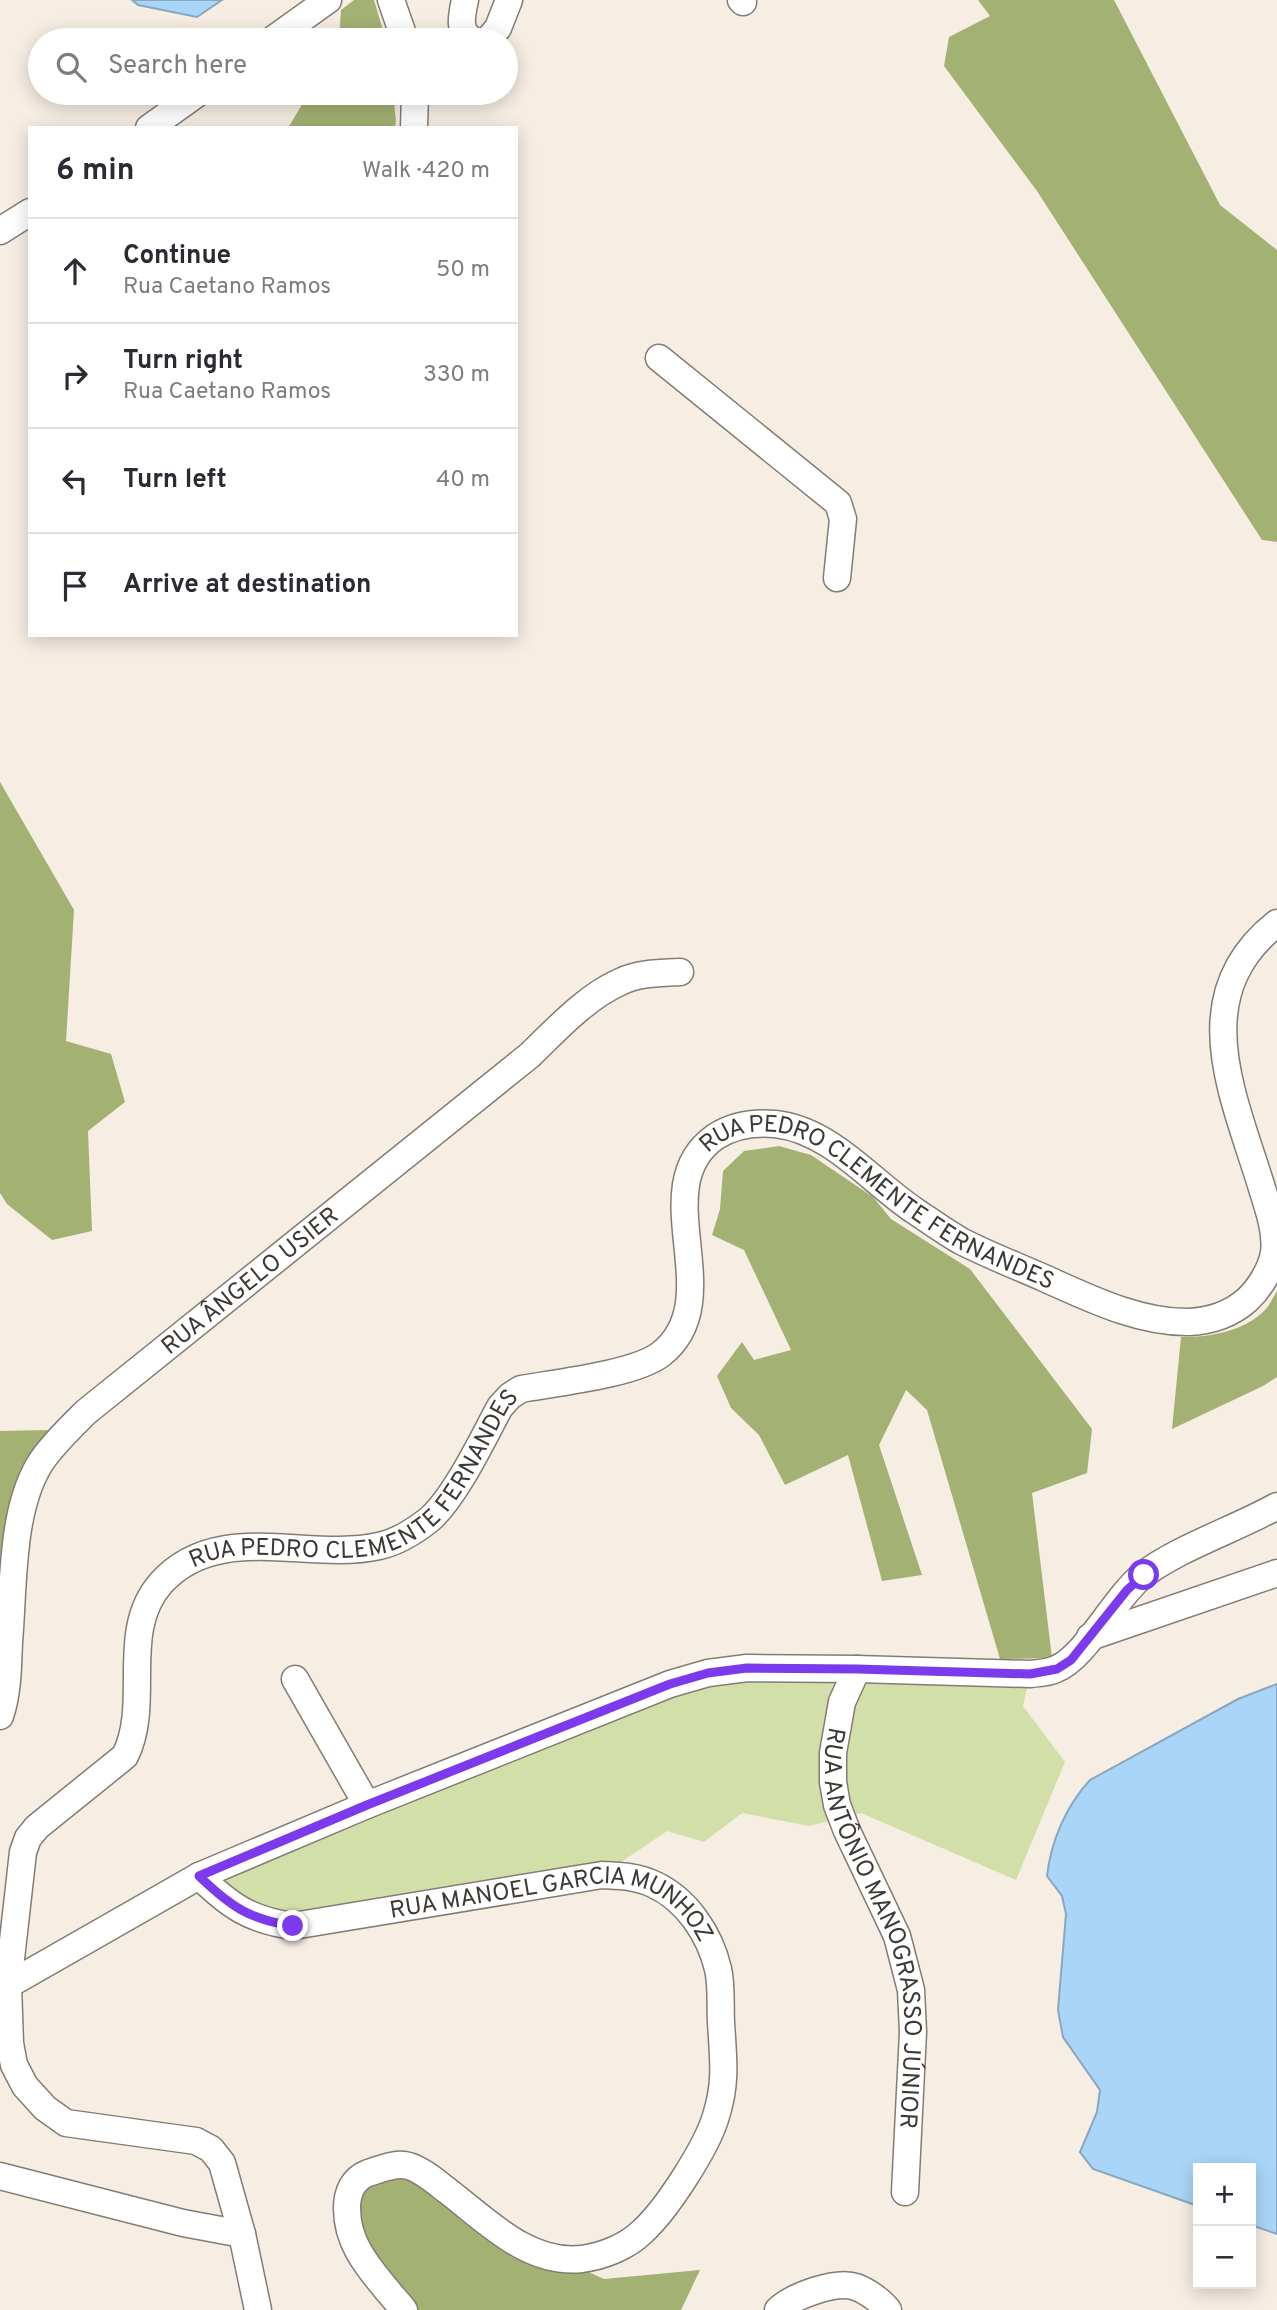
<!DOCTYPE html>
<meta charset="utf-8">
<style>
:root{--surface:#fff;--page:#f2f2f3;--text:#2b2b33;--muted:#7c7c81;--line:#e1e1e2}
body{margin:0;font-family:Overpass,sans-serif;background:var(--page);color:var(--text)}
.controls{position:absolute;right:21px;bottom:21px;display:grid;overflow:hidden;border-radius:0px;box-shadow:0 4px 18px #0003}
.controls button{width:63px;height:63px;display:grid;place-items:center;padding:0;border:0;border-bottom:2px solid var(--line);background:var(--surface);color:var(--text);font:35px sans-serif}
.stop{position:absolute;width:21px;height:21px;margin:-16px;border:5px solid #7c3aed;border-radius:50%;background:#fff}
.stop.end{background:#7c3aed;border-color:#fff;box-shadow:0 2px 7px #0008}
.list{margin:0;padding:0;list-style:none}
h2{display:flex;justify-content:space-between;align-items:center;height:91px;margin:0;padding:0 28px;font-size:30px}
h2 small{font-size:23px;font-weight:400;color:var(--muted)}
.list li{display:grid;grid-template-columns:46px 1fr auto;gap:21px;align-items:center;box-sizing:border-box;height:105px;padding:0 28px;border-top:2px solid var(--line)}
.list b{display:block;font-size:26px;white-space:nowrap}
.list p{margin:0;font-size:23px;white-space:nowrap;color:var(--muted)}
.list em{font-size:23px;font-style:normal;color:var(--muted)}
.icon{flex:none;width:38px;height:38px;fill:none;stroke:currentColor;stroke-width:2;stroke-linecap:round;stroke-linejoin:round}
.map{position:relative;flex:none;width:1277px;height:2310px;overflow:hidden}
.search{position:absolute;background:var(--surface);box-shadow:0 4px 18px #0003;left:28px;top:28px;width:490px;height:77px;display:flex;align-items:center;gap:18px;box-sizing:border-box;padding:0 24px;border-radius:38px;color:var(--muted);font-size:26px}
.panel{position:absolute;background:var(--surface);box-shadow:0 4px 18px #0003;left:28px;top:126px;width:490px;height:511px;border-radius:0px}
.map>svg:first-child{display:block}
.green{fill:#d3dfa9}
.forest{fill:#a3b173}
.water{fill:#a9d6f8;stroke:#89a7be;stroke-width:2}
.lines{fill:none;stroke-linecap:round;stroke-linejoin:round}
.minor-casing{stroke:#847c74;stroke-width:29}
.minor{stroke:#fff;stroke-width:26}
.route{stroke:#7c3aed;stroke-width:9}
.labels{text-anchor:middle;stroke-width:5;stroke-linejoin:round;paint-order:stroke}
.street-label{font-size:24px;fill:#3d3a36;stroke:#fff}
</style>
<div class="map">
<svg width="1277" height="2310" viewBox="0 0 1277 2310">
<rect width="100%" height="100%" fill="#f6ede3"/>
<polygon class="green" points="708,1673 1030,1674 1023,1706 1065,1762 1016,1880 861,1813 809,1826 742,1813 704,1842 667,1831 602,1875 293,1926 199,1876"/>
<g class="forest">
<polygon points="354,0 374,0 386,40 339,40 341,10"/>
<polygon points="978,0 1114,0 1220,205 1277,250 1277,542 1262,540 1037,191 944,66 949,37 990,16"/>
<polygon points="309,93 393,93 396,120 395,128 288,128"/>
<polygon points="0,782 74,910 66,1041 111,1054 125,1102 88,1131 92,1231 52,1240 7,1204 0,1193"/>
<polygon points="779,1146 811,1155 873,1197 891,1219 970,1269 1092,1429 1087,1473 1032,1493 1052,1658 1000,1659 927,1410 906,1390 879,1445 922,1575 882,1581 848,1455 785,1485 759,1435 731,1408 717,1376 742,1342 754,1360 791,1350 744,1250 712,1235 720,1209 723,1171 744,1151"/>
<path d="M 1277,1291 L 1277,1377 L 1263,1386 L 1172,1429 L 1181,1337 C 1210,1337 1243,1332 1265,1310 C 1270,1305 1273,1297 1277,1291 Z"/>
<path d="M 48,1430 C 19,1472 2,1512 0,1565 L 0,1431 Z"/>
<polygon points="387,2167 564,2261 604,2279 700,2270 681,2310 404,2310 372,2272 350,2188"/>
</g>
<g class="water">
<polygon points="132,0 222,0 197,17 138,5"/>
<path d="M 1277,1684 L 1277,2234 L 1251,2225 L 1251,2168 L 1198,2168 L 1198,2206 L 1093,2169 L 1080,2152 L 1097,2112 L 1100,2090 L 1063,2037 L 1058,2010 L 1066,1914 L 1062,1896 L 1047,1876 C 1051,1841 1066,1806 1090,1780 L 1238,1699 Z"/>
</g>
<g class="lines">
<g class="minor-casing">
<g id="minor">
<polyline points="391,0 405,40"/>
<path d="M 465,0 C 462,14 457,33 473,40"/>
<polyline points="741,0 743,2"/>
<polyline points="272,40 328,0"/>
<polyline points="488,40 498,28 509,0"/>
<polyline points="149,128 198,93"/>
<polyline points="414,128 415,93"/>
<polyline points="0,231 30,212"/>
<polyline points="659,358 838,503 843,519 837,578"/>
<polyline points="1090,1637 1277,1573"/>
<path id="s1" d="M 857,1669 L 842,1702 L 833,1753 L 833,1782 L 837,1805 L 847,1831 L 897,1936 L 911,1990 L 913,2032 L 905,2192"/>
<polyline points="295,1679 367,1805"/>
<path id="s2" d="M 0,1716 C 8,1693 8,1666 9,1642 C 14,1587 10,1506 43,1459 C 55,1442 71,1427 86,1412 L 530,1055 C 557,1029 586,997 620,982 C 638,973 660,973 680,972"/>
<path id="s3" d="M 199,1876 C 230,1906 250,1920 293,1926 L 602,1875 C 619,1876 637,1876 653,1884 C 687,1899 710,1935 718,1969 C 722,1986 720,2005 721,2022 C 723,2058 727,2081 716,2116 C 707,2147 667,2209 643,2231 C 627,2247 603,2256 582,2259 C 529,2265 488,2222 449,2192 C 437,2183 424,2171 409,2166 C 396,2162 381,2169 368,2173 C 337,2185 346,2229 359,2252 C 371,2273 388,2291 404,2310"/>
<path d="M 8,1985 L 199,1876 L 367,1805 L 670,1684 L 708,1673 L 747,1668 L 857,1669 L 1030,1674 C 1038,1673 1048,1673 1056,1669 C 1086,1657 1114,1598 1143,1575 C 1178,1548 1236,1529 1277,1506"/>
<polyline points="0,2176 183,2223 242,2234"/>
<path id="s4" d="M 258,2310 L 242,2234 L 222,2163 L 211,2149 L 196,2141 L 66,2123 L 45,2108 L 25,2086 L 14,2065 L 10,2043 L 8,1985 L 23,1852 L 28,1838 L 37,1827 L 125,1756 C 152,1702 118,1632 161,1583 C 218,1520 308,1562 379,1546 C 398,1542 415,1531 430,1519 C 456,1496 483,1438 500,1407 L 510,1396 L 521,1389 C 555,1383 636,1374 661,1354 C 731,1299 643,1188 715,1137 C 733,1125 754,1122 775,1124 C 831,1130 870,1181 915,1211 C 930,1221 945,1232 961,1241 C 988,1255 1017,1266 1044,1278 C 1089,1298 1139,1323 1189,1322 C 1210,1321 1231,1314 1247,1300 C 1259,1289 1271,1270 1274,1253 C 1277,1231 1267,1205 1261,1185 C 1233,1094 1185,995 1277,923"/>
<path d="M 778,2310 C 793,2296 836,2280 856,2287 C 867,2291 881,2301 888,2310"/>
</g>
</g>
<use href="#minor" class="minor"/>
</g>
<g class="lines">
<path class="route" d="M 293,1926 C 250,1920 230,1906 199,1876 L 367,1805 L 670,1684 L 708,1673 L 747,1668 L 857,1669 L 1030,1674 L 1057,1669 L 1071,1660 L 1127,1590 L 1144,1575"/>
</g>
<g class="labels">
<g class="street-label">
<text dy="8" stroke="none"><textPath href="#s4" startOffset="1946">RUA PEDRO CLEMENTE FERNANDES</textPath></text>
<text dy="8" stroke="none"><textPath href="#s2" startOffset="537">RUA ÂNGELO USIER</textPath></text>
<text dy="8" stroke="none"><textPath href="#s4" startOffset="1171">RUA PEDRO CLEMENTE FERNANDES</textPath></text>
<text dy="8" stroke="none"><textPath href="#s1" startOffset="271">RUA ANTÔNIO MANOGRASSO JÚNIOR</textPath></text>
<text dy="8" stroke="none"><textPath href="#s3" startOffset="380">RUA MANOEL GARCIA MUNHOZ</textPath></text>
</g>
</g>
</svg>
<div class="controls">
<button>+</button>
<button>−</button>
</div>
<div class="stop" style="left:1144px;top:1575px"></div>
<div class="stop end" style="left:293px;top:1926px"></div>
<div class="search"><svg class="icon" aria-label="search" viewBox="0 0 24 24"><circle cx="10" cy="10" r="6"/><path d="M15 15l6 6"/></svg>Search here</div>
<section class="panel">
<h2>6 min<small>Walk · 420 m</small></h2>
<ul class="list">
<li><svg class="icon" aria-label="ahead" viewBox="0 0 24 24"><path d="M12 20V5M6 11l6-6 6 6"/></svg><div><b>Continue</b><p>Rua Caetano Ramos</p></div><em>50 m</em></li>
<li><svg class="icon" aria-label="right" viewBox="0 0 24 24"><path d="M7 20v-9h11M14 6l5 5-5 5"/></svg><div><b>Turn right</b><p>Rua Caetano Ramos</p></div><em>330 m</em></li>
<li><svg class="icon" aria-label="left" viewBox="0 0 24 24"><path d="M17 20v-9H6M10 6l-5 5 5 5"/></svg><div><b>Turn left</b></div><em>40 m</em></li>
<li><svg class="icon" aria-label="arrive" viewBox="0 0 24 24"><path d="M6 21V4h12l-3 4 3 4H6"/></svg><div><b>Arrive at destination</b></div></li>
</ul>
</section>
</div>
